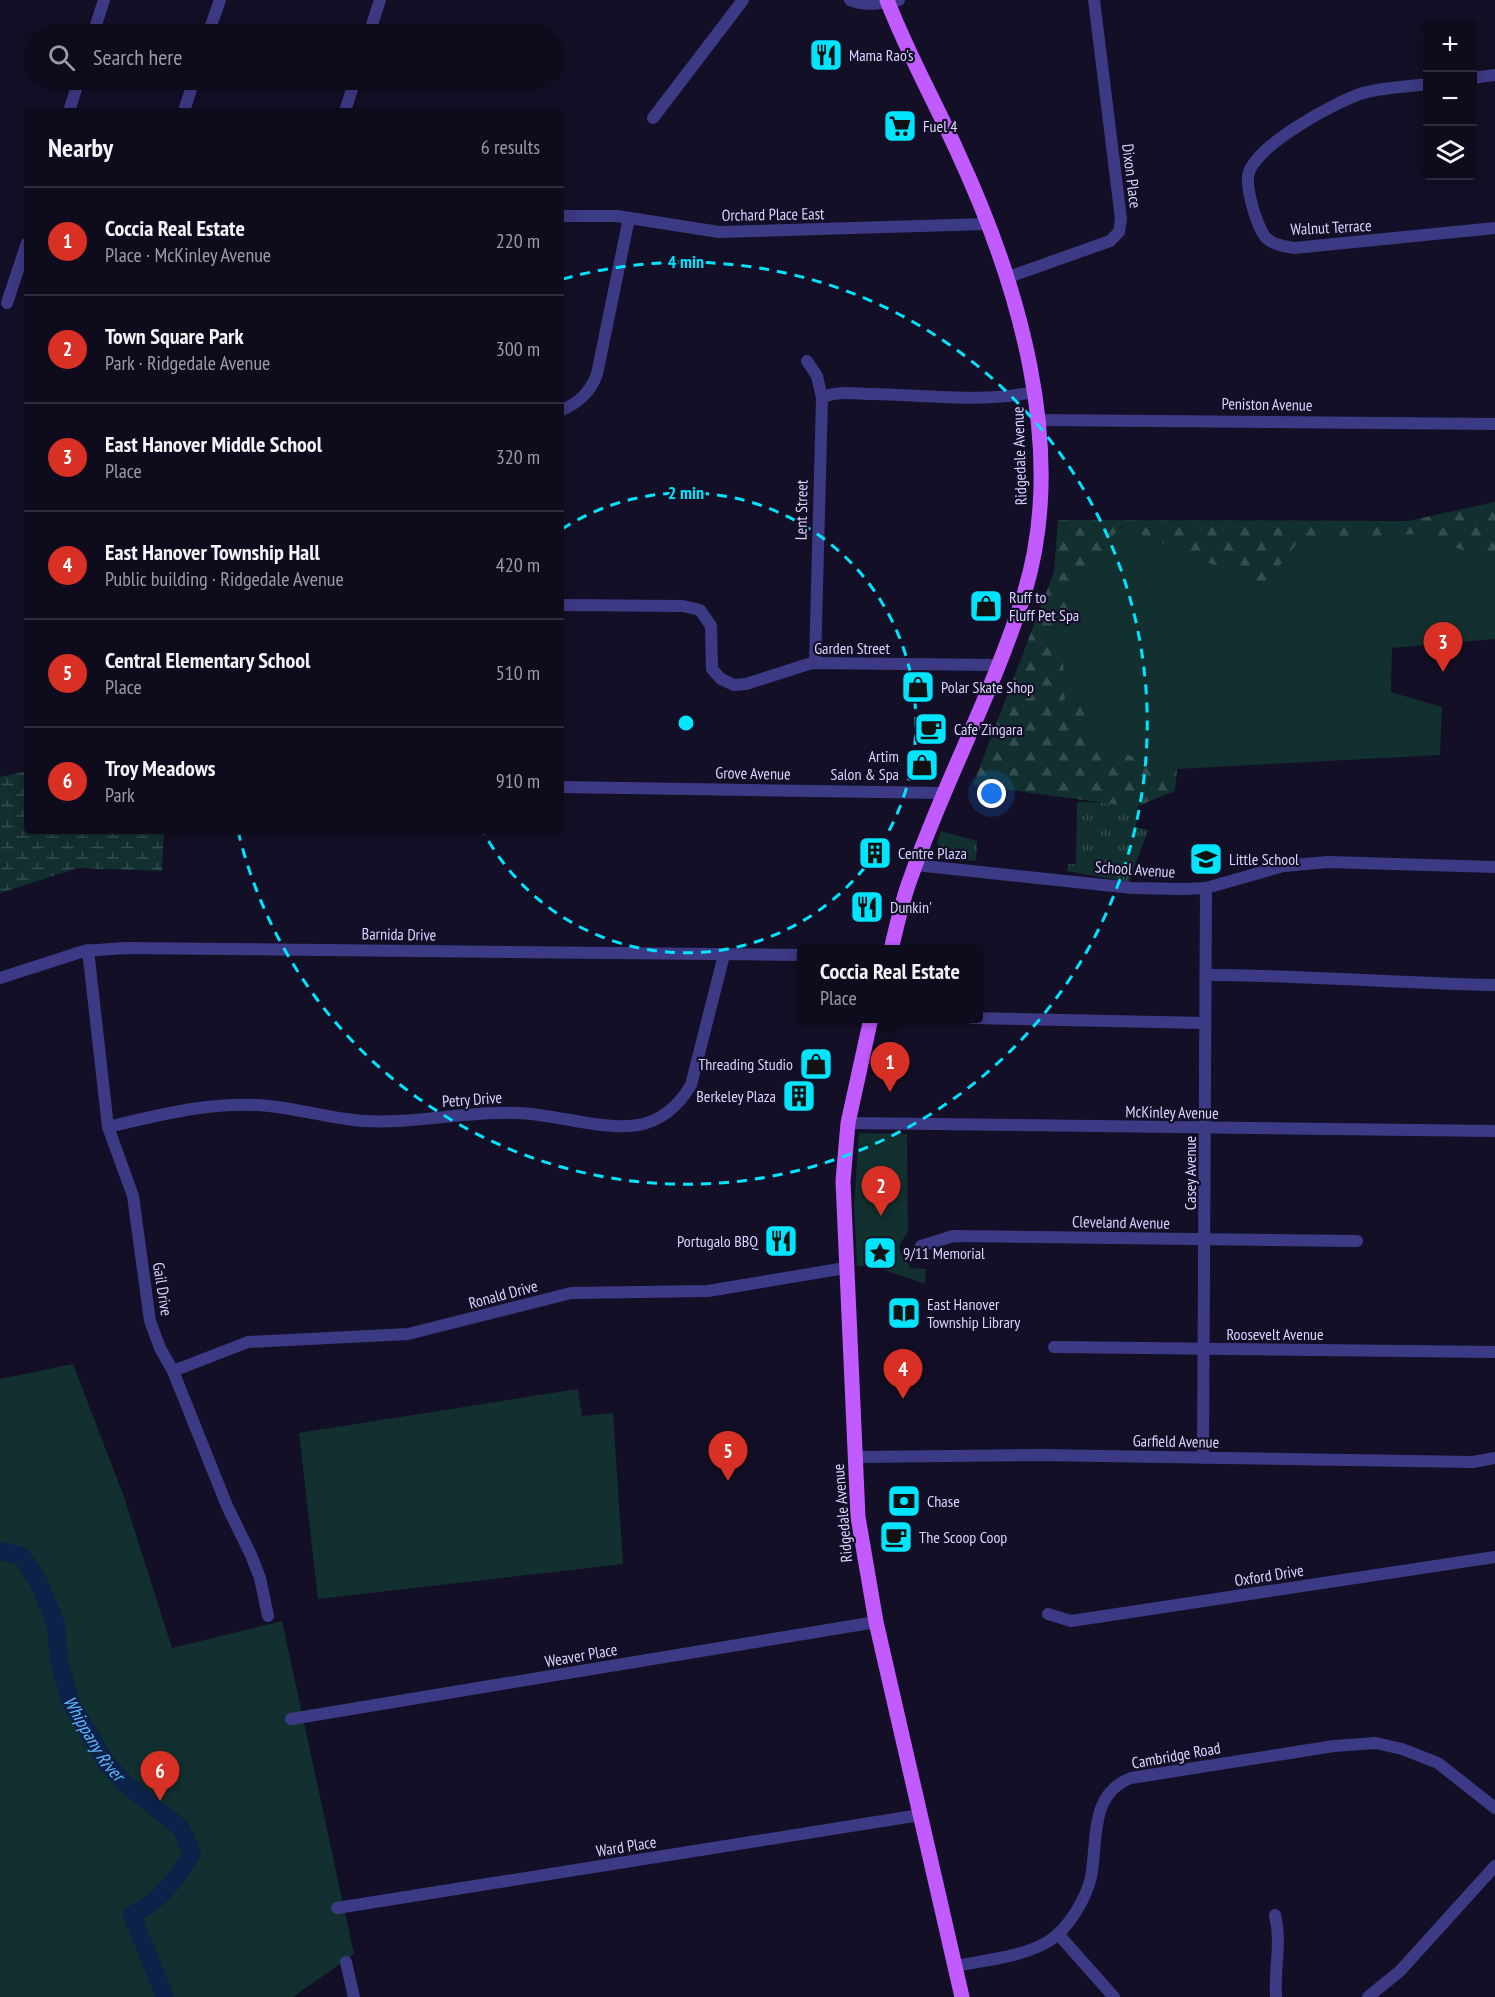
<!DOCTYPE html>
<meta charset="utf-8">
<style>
:root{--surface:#0e0b1c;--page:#171425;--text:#f1f3f6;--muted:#9b9ba3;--line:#2e2b3b;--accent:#d93025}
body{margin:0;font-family:"PT Sans Narrow",sans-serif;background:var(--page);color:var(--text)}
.controls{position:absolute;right:18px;top:18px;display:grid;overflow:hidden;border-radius:6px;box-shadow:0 3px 15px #0003}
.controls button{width:54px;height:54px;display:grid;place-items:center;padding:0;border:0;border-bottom:2px solid var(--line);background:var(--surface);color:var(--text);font:30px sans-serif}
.you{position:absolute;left:992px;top:794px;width:21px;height:21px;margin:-15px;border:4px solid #fff;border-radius:50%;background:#1a73e8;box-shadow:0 0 0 9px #1a73e833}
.badge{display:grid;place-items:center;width:39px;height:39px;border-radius:50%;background:var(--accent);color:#fff;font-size:20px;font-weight:700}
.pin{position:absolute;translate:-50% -50px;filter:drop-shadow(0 2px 3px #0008)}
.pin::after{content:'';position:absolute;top:32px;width:21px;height:18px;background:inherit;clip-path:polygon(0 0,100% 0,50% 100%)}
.popup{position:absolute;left:797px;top:945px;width:186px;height:78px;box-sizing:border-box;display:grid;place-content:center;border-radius:6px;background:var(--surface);filter:drop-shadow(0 2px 4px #0005);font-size:20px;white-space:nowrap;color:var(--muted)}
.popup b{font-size:22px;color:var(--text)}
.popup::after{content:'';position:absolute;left:50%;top:100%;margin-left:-12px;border:12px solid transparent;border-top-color:var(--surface)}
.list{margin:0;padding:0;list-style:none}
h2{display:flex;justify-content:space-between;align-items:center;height:78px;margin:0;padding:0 24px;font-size:26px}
h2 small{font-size:20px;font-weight:400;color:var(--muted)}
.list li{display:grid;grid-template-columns:39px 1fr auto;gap:18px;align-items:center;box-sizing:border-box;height:108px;padding:0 24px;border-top:2px solid var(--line)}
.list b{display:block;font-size:22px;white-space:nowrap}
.list p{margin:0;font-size:20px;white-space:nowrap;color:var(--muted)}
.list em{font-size:20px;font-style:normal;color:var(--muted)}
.icon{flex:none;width:33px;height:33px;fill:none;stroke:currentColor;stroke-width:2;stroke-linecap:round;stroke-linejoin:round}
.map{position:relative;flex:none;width:1495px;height:1997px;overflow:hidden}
.search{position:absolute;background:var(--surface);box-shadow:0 3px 15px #0003;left:24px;top:24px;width:540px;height:66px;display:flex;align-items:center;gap:15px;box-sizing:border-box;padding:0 21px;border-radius:33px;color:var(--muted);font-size:22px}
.panel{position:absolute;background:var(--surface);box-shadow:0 3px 15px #0003;left:24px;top:108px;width:540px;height:726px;border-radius:6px}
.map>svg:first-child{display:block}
.grass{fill:url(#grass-tufts)}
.forest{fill:url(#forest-firs)}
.wetland{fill:url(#wetland-marsh)}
.green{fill:#12302f}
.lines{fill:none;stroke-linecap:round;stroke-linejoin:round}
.river{stroke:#0c2248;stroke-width:18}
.minor{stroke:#3d3a85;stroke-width:12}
.major{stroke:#c25bff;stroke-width:15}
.ring{fill:none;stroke:#00e5ff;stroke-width:3;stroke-dasharray:10 8}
.labels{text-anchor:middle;stroke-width:4.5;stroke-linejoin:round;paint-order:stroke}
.poi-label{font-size:16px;fill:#d9d4ff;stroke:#130f26;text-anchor:start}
.street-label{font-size:16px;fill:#d9d4ff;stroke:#130f26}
.water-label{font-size:18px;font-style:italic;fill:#62b6ff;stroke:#130f26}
.centre{fill:#00e5ff;stroke:#130f26;stroke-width:3}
.ring-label{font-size:18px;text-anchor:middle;font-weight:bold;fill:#00e5ff;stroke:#130f26;stroke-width:4.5;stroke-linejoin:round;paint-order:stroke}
</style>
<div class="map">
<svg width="1495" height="1997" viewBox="0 0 1495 1997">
<defs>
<pattern id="grass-tufts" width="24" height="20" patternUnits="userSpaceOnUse" patternTransform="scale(1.5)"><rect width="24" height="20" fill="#12302f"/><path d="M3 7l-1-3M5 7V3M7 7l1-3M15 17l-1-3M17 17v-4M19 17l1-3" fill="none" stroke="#344d4e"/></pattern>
<pattern id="forest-firs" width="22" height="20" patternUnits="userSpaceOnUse" patternTransform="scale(1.5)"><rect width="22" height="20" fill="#12302f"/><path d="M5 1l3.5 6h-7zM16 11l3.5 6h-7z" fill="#344d4e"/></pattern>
<pattern id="wetland-marsh" width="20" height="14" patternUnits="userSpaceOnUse" patternTransform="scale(1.5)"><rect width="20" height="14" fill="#12302f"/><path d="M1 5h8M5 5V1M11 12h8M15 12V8" fill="none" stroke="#344d4e"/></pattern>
</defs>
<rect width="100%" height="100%" fill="#130f26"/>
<g class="grass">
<polygon points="1077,802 1138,803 1136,827 1148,830 1129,882 1067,871 1068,864 1076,864"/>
<polygon points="941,831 977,841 976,861 937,858 938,840"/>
</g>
<polygon class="forest" points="1495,502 1495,562 1417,534 1264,586 1120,526 1091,743 1177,769 1175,791 1135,807 973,785 1054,572 1058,520 1408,521"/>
<polygon class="wetland" points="27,771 27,831 164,831 162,871 78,868 0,893 0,777"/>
<g class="green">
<polygon points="1120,526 1264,586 1300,539 1417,534 1495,562 1495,639 1392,648 1391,692 1442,707 1440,755 1177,769 1091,744 1083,706 1065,707 1063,657 1043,638 1069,608 1069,599"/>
<polygon points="859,1133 907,1134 908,1231 899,1246 901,1254 911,1268 926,1269 925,1284 873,1266 857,1266 854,1206"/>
<polygon points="73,1364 124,1497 172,1648 282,1621 354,1954 293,1997 0,1997 0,1379"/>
<polygon points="578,1389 582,1416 613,1413 623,1564 318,1599 299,1433"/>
</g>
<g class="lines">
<path class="river" id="s1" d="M 0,1551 L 22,1556 L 39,1583 L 56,1624 L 59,1661 L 71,1703 L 106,1763 L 128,1786 L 181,1828 L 192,1853 C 176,1880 160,1901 132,1915 L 165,1997"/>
<g class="minor">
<path d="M 850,0 C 866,7 882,3 899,0"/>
<polyline points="93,34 104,0"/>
<polyline points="208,34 220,0"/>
<polyline points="369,34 380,0"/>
<polyline points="1472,78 1495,75"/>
<path d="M 1428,84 C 1406,87 1381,87 1360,94 C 1334,103 1252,147 1248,176 C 1247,187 1251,202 1254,212 C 1263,238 1265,244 1294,248 L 1495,228"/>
<polyline points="69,111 79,80"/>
<polyline points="184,111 194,80"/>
<polyline points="345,111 355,80"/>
<polyline points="653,118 743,0"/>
<polyline points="561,216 617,216 719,232 986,224"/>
<polyline points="1006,278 1110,241 1119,232 1121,219 1094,0"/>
<polyline points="7,303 27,243"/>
<polyline points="807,361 817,376 822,398 815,663"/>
<path d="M 822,398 C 836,390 857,394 872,394 C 926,395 981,403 1034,392"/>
<path d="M 561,410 C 578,404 591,391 597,374 L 629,218"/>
<polyline points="1038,420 1495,424"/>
<polyline points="561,605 683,606 700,610 711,626 712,669 721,679 734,685 746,684 812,663 998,665"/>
<polyline points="561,787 944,793"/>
<polyline points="915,865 1132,888 1183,889 1206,888 1283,866 1328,862 1495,867"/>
<polyline points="88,950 108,1127 133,1196 150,1321 160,1348 173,1371 227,1506 251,1555 260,1578 268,1616"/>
<path d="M 1206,975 C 1302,975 1398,983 1495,985"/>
<polyline points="0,978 84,951 125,948 802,955"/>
<polyline points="972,1018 1205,1023"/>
<polyline points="848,1123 1495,1131"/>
<path d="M 108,1127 C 159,1115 216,1100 269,1106 C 300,1109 332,1119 363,1121 C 415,1124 466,1111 517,1113 C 554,1114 605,1131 638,1125 C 662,1121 679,1105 691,1085 L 724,955"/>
<polyline points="921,1246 953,1236 1357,1241"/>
<polyline points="1054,1347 1495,1352"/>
<polyline points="173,1371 248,1342 408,1334 571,1293 708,1291 845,1268"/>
<polyline points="856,1457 1040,1455 1473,1462 1495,1458"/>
<polyline points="1203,1458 1206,888"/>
<polyline points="1048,1614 1071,1621 1495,1557"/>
<polyline points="291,1719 876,1622"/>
<polyline points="337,1908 920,1815"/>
<path d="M 1275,1915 C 1282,1943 1274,1968 1276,1997"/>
<polyline points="1058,1934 1114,1997"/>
<polyline points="346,1962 354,1997"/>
<path d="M 956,1966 C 985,1960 1023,1957 1049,1941 C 1068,1929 1086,1899 1091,1877 C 1098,1840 1089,1794 1131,1778 L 1334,1746 L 1376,1743 L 1402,1749 L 1438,1763 L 1495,1808"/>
<polyline points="1368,1997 1400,1971 1495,1866"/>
</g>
<g class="major">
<path d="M 887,0 C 907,52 934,100 957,151 C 1018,282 1068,448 1025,591 C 995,689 945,780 911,877 C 902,900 897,925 891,950"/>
<polyline points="871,1018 848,1123 843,1181 858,1517 876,1622 962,1997"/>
</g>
</g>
<g class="ring">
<path d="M562 529A230 230 0 1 1 484 833"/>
<path d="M563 279A461 461 0 1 1 239 835"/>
</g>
<defs>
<g id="restaurant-square" transform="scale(1.725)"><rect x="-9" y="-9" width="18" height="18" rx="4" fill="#00e5ff" stroke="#130f26"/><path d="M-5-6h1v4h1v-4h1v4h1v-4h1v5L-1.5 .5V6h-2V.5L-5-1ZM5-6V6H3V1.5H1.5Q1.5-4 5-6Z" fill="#111"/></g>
<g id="supermarket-square" transform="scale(1.725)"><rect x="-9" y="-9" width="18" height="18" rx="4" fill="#00e5ff" stroke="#130f26"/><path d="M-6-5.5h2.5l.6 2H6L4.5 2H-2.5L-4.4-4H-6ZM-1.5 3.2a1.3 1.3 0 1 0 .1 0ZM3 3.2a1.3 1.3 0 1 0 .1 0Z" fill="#111"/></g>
<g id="shop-square" transform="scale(1.725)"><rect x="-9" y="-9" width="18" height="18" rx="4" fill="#00e5ff" stroke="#130f26"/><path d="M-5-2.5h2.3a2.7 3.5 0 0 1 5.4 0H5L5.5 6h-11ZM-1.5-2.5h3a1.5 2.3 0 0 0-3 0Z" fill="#111"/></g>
<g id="cafe-square" transform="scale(1.725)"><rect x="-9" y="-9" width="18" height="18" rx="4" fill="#00e5ff" stroke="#130f26"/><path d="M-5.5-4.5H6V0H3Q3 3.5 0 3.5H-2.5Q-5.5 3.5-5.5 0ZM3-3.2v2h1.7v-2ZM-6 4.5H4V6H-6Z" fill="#111"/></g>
<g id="building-square" transform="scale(1.725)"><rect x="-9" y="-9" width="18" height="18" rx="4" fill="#00e5ff" stroke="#130f26"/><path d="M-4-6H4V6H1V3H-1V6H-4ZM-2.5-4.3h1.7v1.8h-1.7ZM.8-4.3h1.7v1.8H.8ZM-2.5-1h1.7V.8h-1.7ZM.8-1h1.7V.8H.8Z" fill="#111"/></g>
<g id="school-square" transform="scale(1.725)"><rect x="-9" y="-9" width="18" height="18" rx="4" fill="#00e5ff" stroke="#130f26"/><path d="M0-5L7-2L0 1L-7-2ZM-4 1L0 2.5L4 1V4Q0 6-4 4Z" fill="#111"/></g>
<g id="sight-square" transform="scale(1.725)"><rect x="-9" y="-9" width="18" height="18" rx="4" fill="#00e5ff" stroke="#130f26"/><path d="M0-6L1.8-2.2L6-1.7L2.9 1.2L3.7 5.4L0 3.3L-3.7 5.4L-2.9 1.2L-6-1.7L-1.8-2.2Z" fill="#111"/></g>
<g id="library-square" transform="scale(1.725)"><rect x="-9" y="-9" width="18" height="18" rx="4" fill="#00e5ff" stroke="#130f26"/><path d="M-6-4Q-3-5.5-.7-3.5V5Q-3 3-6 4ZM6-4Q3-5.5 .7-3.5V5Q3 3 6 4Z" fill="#111"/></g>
<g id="bank-square" transform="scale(1.725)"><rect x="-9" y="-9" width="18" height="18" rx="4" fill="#00e5ff" stroke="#130f26"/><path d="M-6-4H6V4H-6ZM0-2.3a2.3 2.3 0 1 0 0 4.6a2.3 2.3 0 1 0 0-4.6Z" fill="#111"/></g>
</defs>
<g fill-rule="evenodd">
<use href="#restaurant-square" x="826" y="55"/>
<use href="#supermarket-square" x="900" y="126"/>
<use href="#shop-square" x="986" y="606"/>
<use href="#shop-square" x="918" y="687"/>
<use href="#cafe-square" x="931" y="729"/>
<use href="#shop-square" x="922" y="765"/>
<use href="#building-square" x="875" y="853"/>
<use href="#school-square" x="1206" y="859"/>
<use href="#restaurant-square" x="867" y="907"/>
<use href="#shop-square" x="816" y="1064"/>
<use href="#building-square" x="799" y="1096"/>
<use href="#restaurant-square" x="781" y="1241"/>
<use href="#sight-square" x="880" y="1253"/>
<use href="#library-square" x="904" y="1313"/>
<use href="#bank-square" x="904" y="1501"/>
<use href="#cafe-square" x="896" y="1537"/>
</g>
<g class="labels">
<g class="poi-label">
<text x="849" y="61">Mama Rao's</text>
<text x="923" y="132">Fuel 4</text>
<text x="1009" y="603">Ruff to<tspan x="1009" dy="18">Fluff Pet Spa</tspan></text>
<text x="941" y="693">Polar Skate Shop</text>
<text x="954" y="735">Cafe Zingara</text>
<text x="899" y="762" text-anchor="end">Artim<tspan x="899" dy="18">Salon &amp; Spa</tspan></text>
<text x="898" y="859">Centre Plaza</text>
<text x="1229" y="865">Little School</text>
<text x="890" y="913">Dunkin'</text>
<text x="793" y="1070" text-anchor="end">Threading Studio</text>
<text x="776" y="1102" text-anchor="end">Berkeley Plaza</text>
<text x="758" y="1247" text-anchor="end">Portugalo BBQ</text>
<text x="903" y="1259">9/11 Memorial</text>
<text x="927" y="1310">East Hanover<tspan x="927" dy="18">Township Library</tspan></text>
<text x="927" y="1507">Chase</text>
<text x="919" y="1543">The Scoop Coop</text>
</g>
<g class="street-label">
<text transform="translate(1132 176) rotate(83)" y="6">Dixon Place</text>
<text transform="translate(773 214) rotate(-1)" y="6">Orchard Place East</text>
<text transform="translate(1331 227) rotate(-3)" y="6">Walnut Terrace</text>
<text transform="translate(1267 404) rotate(1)" y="6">Peniston Avenue</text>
<text transform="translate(1019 456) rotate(-92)" y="6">Ridgedale Avenue</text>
<text transform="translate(801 510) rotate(-89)" y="6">Lent Street</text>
<text x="852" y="654">Garden Street</text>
<text transform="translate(753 773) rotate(1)" y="6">Grove Avenue</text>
<text transform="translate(1135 869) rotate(4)" y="6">School Avenue</text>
<text transform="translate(399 934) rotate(1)" y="6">Barnida Drive</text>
<text transform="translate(472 1099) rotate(-4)" y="6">Petry Drive</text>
<text transform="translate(1172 1112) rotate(1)" y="6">McKinley Avenue</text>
<text transform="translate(1190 1173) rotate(-90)" y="6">Casey Avenue</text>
<text transform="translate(1121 1222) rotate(1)" y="6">Cleveland Avenue</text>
<text transform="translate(163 1289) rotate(81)" y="6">Gail Drive</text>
<text transform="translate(503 1294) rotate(-15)" y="6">Ronald Drive</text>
<text x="1275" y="1340">Roosevelt Avenue</text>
<text transform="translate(1176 1441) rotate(1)" y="6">Garfield Avenue</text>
<text transform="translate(842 1513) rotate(-95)" y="6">Ridgedale Avenue</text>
<text transform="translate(1269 1575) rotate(-9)" y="6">Oxford Drive</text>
<text transform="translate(581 1655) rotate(-10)" y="6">Weaver Place</text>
<text transform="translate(1176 1755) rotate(-10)" y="6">Cambridge Road</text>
<text transform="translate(626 1846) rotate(-9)" y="6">Ward Place</text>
</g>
<g class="water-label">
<text dy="6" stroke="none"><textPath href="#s1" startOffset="222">Whippany River</textPath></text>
</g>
</g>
<circle cx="686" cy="723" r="9" class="centre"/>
<g class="ring-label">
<text x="686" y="268">4 min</text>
<text x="686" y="499">2 min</text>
</g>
</svg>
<div class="controls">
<button>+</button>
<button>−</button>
<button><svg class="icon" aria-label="layers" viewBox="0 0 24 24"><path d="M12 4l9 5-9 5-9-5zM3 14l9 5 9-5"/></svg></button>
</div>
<div class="you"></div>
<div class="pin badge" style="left:890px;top:1092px">1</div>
<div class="popup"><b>Coccia Real Estate</b>Place</div>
<div class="pin badge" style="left:881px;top:1216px">2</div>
<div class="pin badge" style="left:1443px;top:672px">3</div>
<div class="pin badge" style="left:903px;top:1399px">4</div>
<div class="pin badge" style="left:728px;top:1481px">5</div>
<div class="pin badge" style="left:160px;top:1801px">6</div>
<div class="search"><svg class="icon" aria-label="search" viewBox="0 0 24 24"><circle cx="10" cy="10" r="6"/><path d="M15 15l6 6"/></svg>Search here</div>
<section class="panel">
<h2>Nearby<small>6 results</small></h2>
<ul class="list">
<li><span class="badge">1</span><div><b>Coccia Real Estate</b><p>Place · McKinley Avenue</p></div><em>220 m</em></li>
<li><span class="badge">2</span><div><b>Town Square Park</b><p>Park · Ridgedale Avenue</p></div><em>300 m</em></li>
<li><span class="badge">3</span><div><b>East Hanover Middle School</b><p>Place</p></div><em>320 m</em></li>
<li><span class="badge">4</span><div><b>East Hanover Township Hall</b><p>Public building · Ridgedale Avenue</p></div><em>420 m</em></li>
<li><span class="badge">5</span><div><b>Central Elementary School</b><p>Place</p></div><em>510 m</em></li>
<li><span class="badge">6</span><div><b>Troy Meadows</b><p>Park</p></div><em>910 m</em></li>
</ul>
</section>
</div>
